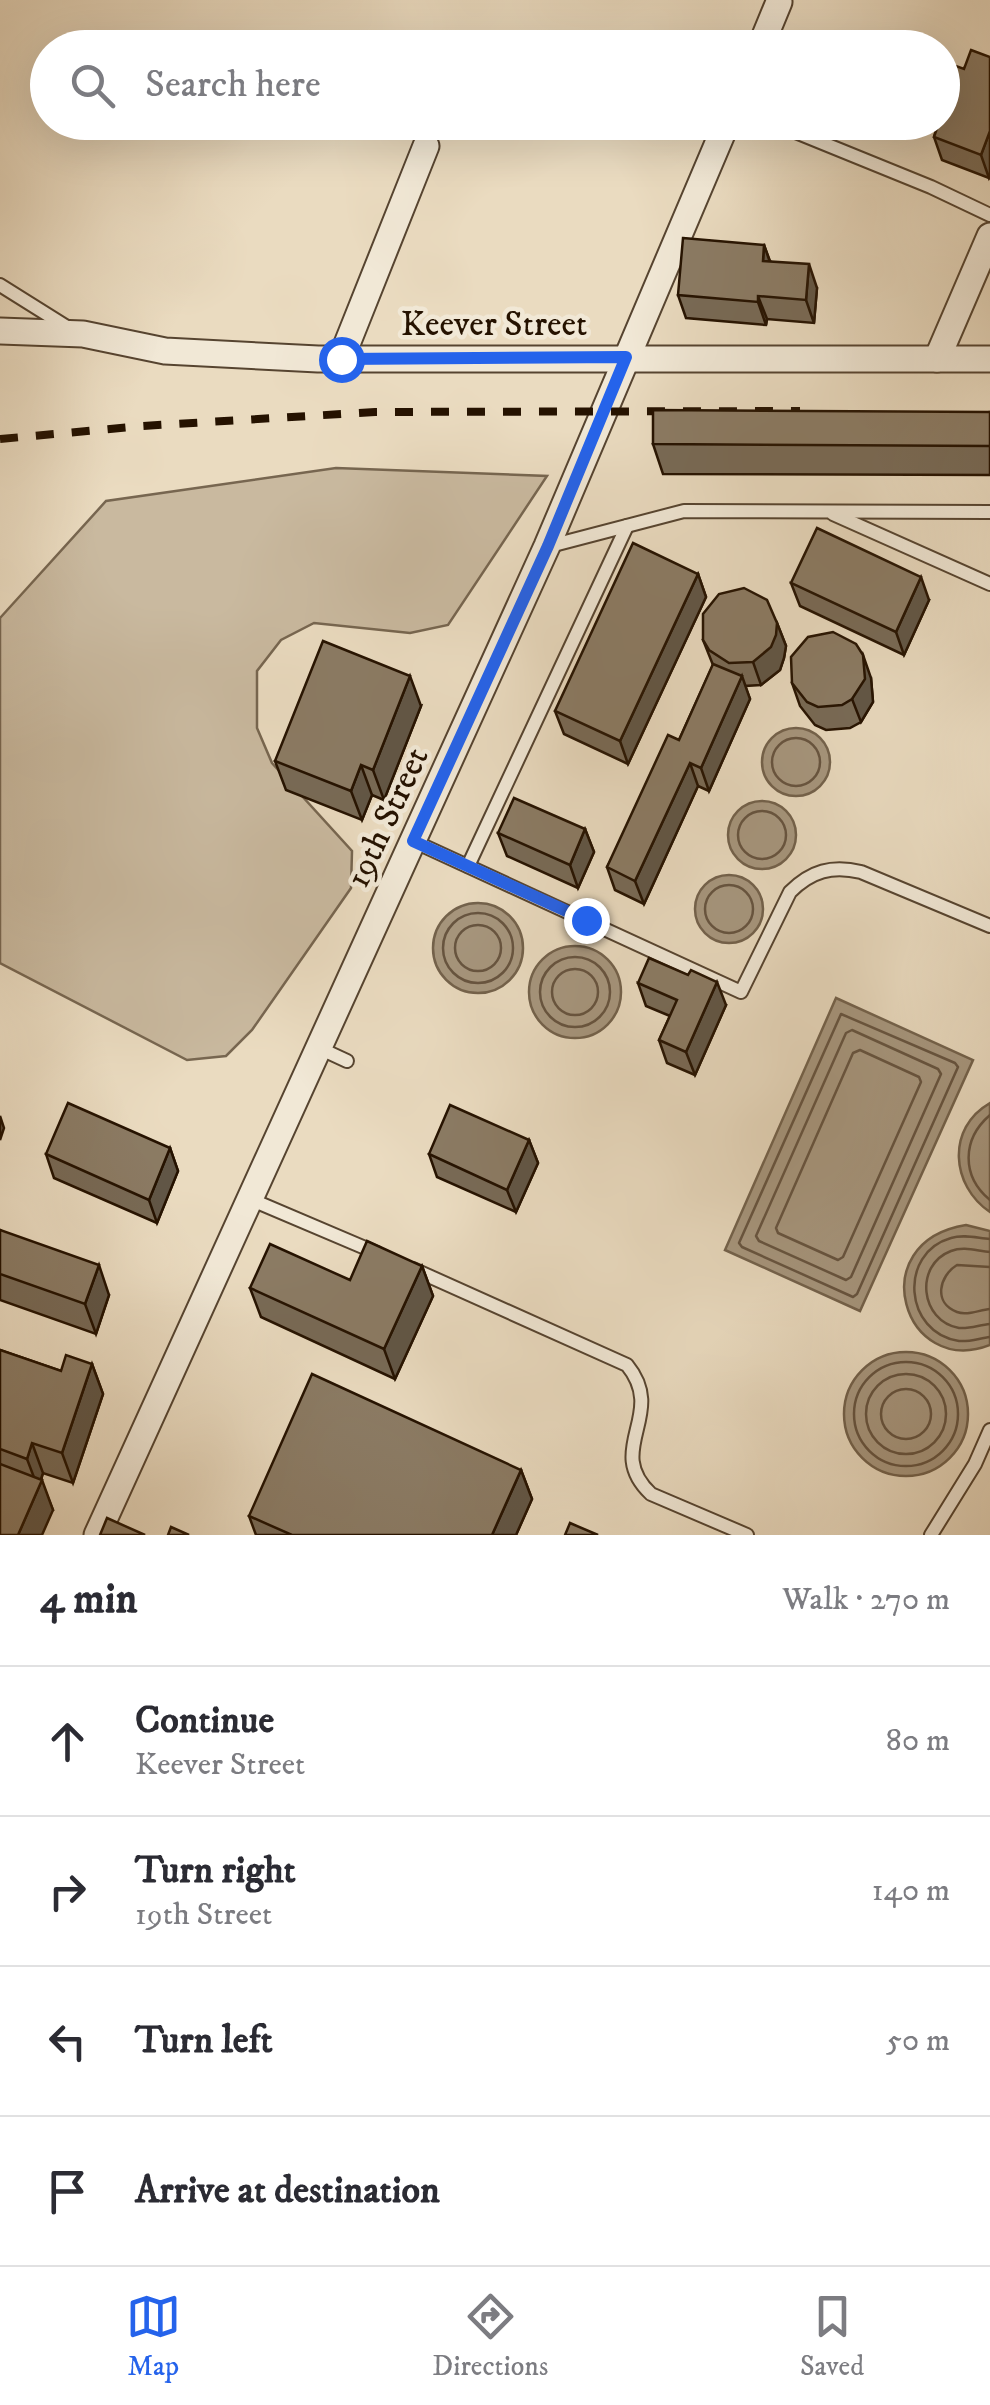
<!DOCTYPE html>
<meta charset="utf-8">
<style>
:root{--surface:#fff;--page:#f2f2f3;--text:#2b2b33;--muted:#7c7c81;--line:#e1e1e2;--accent:#2563eb}
body{margin:0;font-family:"IM FELL DW Pica",serif;background:var(--page);color:var(--text)}
.stop{position:absolute;width:30px;height:30px;margin:-22px;border:8px solid #2563eb;border-radius:50%;background:#fff}
.stop.end{background:#2563eb;border-color:#fff;box-shadow:0 2px 10px #0008}
.list{margin:0;padding:0;list-style:none}
h2{display:flex;justify-content:space-between;align-items:center;height:130px;margin:0;padding:0 40px;font-size:42px}
h2 small{font-size:32px;font-weight:400;color:var(--muted)}
.list li{display:grid;grid-template-columns:65px 1fr auto;gap:30px;align-items:center;box-sizing:border-box;height:150px;padding:0 40px;border-top:2px solid var(--line)}
.list b{display:block;font-size:38px;white-space:nowrap}
.list p{margin:0;font-size:32px;white-space:nowrap;color:var(--muted)}
.list em{font-size:32px;font-style:normal;color:var(--muted)}
.icon{flex:none;width:55px;height:55px;fill:none;stroke:currentColor;stroke-width:2;stroke-linecap:round;stroke-linejoin:round}
.map{position:relative;flex:none;width:990px;height:1535px;overflow:hidden}
.search{position:absolute;background:var(--surface);box-shadow:0 10px 40px #0002;left:30px;right:30px;top:30px;height:110px;display:flex;align-items:center;gap:25px;box-sizing:border-box;padding:0 35px;border-radius:55px;color:var(--muted);font-size:38px}
.sheet{height:730px;background:var(--surface)}
nav{display:flex;justify-content:space-around;align-items:center;box-sizing:border-box;height:140px;border-top:2px solid var(--line);background:var(--surface);font-size:28px;color:var(--muted)}
nav a{display:grid;justify-items:center;gap:5px}
nav .on{color:var(--accent)}
.map>svg:first-child{display:block}
.green{fill:#c9b99f;stroke:#776650;stroke-width:2.5}
.water{fill:#a7977f;stroke:#73624c;stroke-width:2.5}
.lines{fill:none;stroke-linecap:round;stroke-linejoin:round}
.shore{stroke:#665440;stroke-width:2.5}
.lane-casing{stroke:#564430;stroke-width:16}
.street-casing{stroke:#564430;stroke-width:29}
.lane{stroke:#f1e8d6;stroke-width:12}
.street{stroke:#f1e8d6;stroke-width:25}
.rail{stroke:#251200;stroke-width:8;stroke-dasharray:18 18;stroke-linecap:butt}
.wall{fill:#786a56;stroke:#251200;stroke-width:2.5}
.shaded-wall{fill:#615646;stroke:#251200;stroke-width:2.5}
.building{fill:#8b7b64;stroke:#251200;stroke-width:2.5}
.route{stroke:#2563eb;stroke-width:12}
.labels{text-anchor:middle;stroke-width:9;stroke-linejoin:round;paint-order:stroke}
.street-label{font-size:35px;fill:#251200;stroke:#f1e8d6}
</style>
<div class="map">
<svg width="990" height="1535" viewBox="0 0 990 1535">
<rect width="100%" height="100%" fill="#eadbc0"/>
<filter id="stains"><feTurbulence type="fractalNoise" baseFrequency=".002" numOctaves="4"/><feColorMatrix values="0 0 0 0 .2 0 0 0 0 .09 0 0 0 0 .02 0 0 0 .5 -.17"/></filter>
<radialGradient id="worn" r=".72"><stop offset=".6" stop-color="#630" stop-opacity="0"/><stop offset="1" stop-color="#630" stop-opacity=".3"/></radialGradient>
<polygon class="green" points="336,468 547,476 448,625 410,633 314,623 281,640 257,671 257,728 272,763 352,851 351,888 252,1030 226,1056 187,1060 0,963 0,618 106,501"/>
<g class="water">
<circle cx="796" cy="762" r="34"/>
<circle cx="762" cy="835" r="34"/>
<circle cx="729" cy="909" r="34"/>
<circle cx="478" cy="948" r="45"/>
<circle cx="575" cy="992" r="46"/>
<polygon points="836,998 973,1060 860,1311 725,1250"/>
<path d="M 990,1103 L 990,1212 C 951,1186 946,1128 990,1103 Z"/>
<path d="M 966,1225 L 990,1231 L 990,1345 C 904,1379 861,1242 966,1225 Z"/>
<circle cx="906" cy="1414" r="62"/>
</g>
<g class="lines">
<g class="shore">
<circle cx="796" cy="762" r="24"/>
<circle cx="762" cy="835" r="24"/>
<circle cx="729" cy="909" r="24"/>
<circle cx="478" cy="948" r="35"/>
<circle cx="478" cy="948" r="23"/>
<circle cx="575" cy="992" r="35"/>
<circle cx="575" cy="992" r="23"/>
<polygon points="841,1014 955,1063 958,1067 857,1294 853,1297 742,1247 739,1243"/>
<polygon points="852,1030 938,1069 941,1074 851,1277 846,1280 759,1241 756,1236 846,1033"/>
<polygon points="860,1050 919,1077 921,1082 843,1257 838,1260 778,1233 776,1228 853,1053"/>
<path d="M 990,1115 C 962,1139 961,1176 990,1200"/>
<path d="M 990,1239 C 977,1238 964,1234 951,1238 C 898,1253 904,1333 959,1341 C 970,1342 980,1338 990,1337"/>
<path d="M 990,1252 C 977,1251 964,1246 951,1251 C 914,1265 920,1321 959,1328 C 970,1329 979,1325 990,1324"/>
<path d="M 990,1267 L 957,1265 C 939,1276 933,1303 957,1312 C 967,1316 979,1310 990,1309"/>
<circle cx="906" cy="1414" r="52"/>
<circle cx="906" cy="1414" r="40"/>
<circle cx="906" cy="1414" r="25"/>
</g>
<g class="lane-casing">
<g id="lane">
<polyline points="771,122 931,187 990,215"/>
<polyline points="0,285 67,327"/>
<polyline points="833,514 990,584"/>
<polyline points="550,546 684,511 990,512"/>
<path d="M 413,841 L 741,992 L 790,892 C 811,871 832,865 861,872 L 990,926"/>
<polyline points="468,866 627,526"/>
<polyline points="319,1048 347,1061"/>
<polyline points="250,1199 377,1253"/>
<path d="M 413,1269 L 627,1365 C 668,1415 603,1449 651,1494 L 747,1535"/>
<polyline points="931,1535 975,1464 990,1430"/>
</g>
</g>
<g class="street-casing">
<g id="street">
<polyline points="760,48 779,2"/>
<polyline points="0,331 83,334 165,351 318,359 990,359"/>
<polyline points="341,359 426,146"/>
<polyline points="937,359 990,236"/>
<polyline points="97,1535 547,546 727,122"/>
</g>
</g>
<use href="#lane" class="lane"/>
<use href="#street" class="street"/>
<polyline class="rail" points="0,439 142,426 375,412 800,411"/>
</g>
<g class="wall">
<polygon points="964,69 989,178 942,160 934,137 936,130 916,122 942,122"/>
<polygon points="764,245 770,261 817,288 814,323 767,319 766,325 686,318 678,295"/>
<polygon points="990,412 990,475 663,474 653,444"/>
<polygon points="698,574 706,597 628,764 564,734 555,711"/>
<polygon points="791,583 929,600 904,655 800,606"/>
<polygon points="777,623 786,646 784,658 780,670 761,685 745,686 750,699 709,791 698,786 644,904 615,890 607,867 679,740 713,665 703,640"/>
<polygon points="871,678 873,702 861,722 850,728 826,730 815,725 800,706 792,683"/>
<polygon points="421,706 384,800 372,795 362,820 286,790 275,761"/>
<polygon points="585,829 594,852 578,888 507,856 498,833"/>
<polygon points="638,983 726,1005 695,1075 667,1063 659,1040 670,1016 646,1006"/>
<polygon points="529,1140 538,1163 516,1212 437,1177 429,1154"/>
<polygon points="170,1148 178,1171 157,1223 54,1178 46,1154"/>
<polygon points="0,1230 109,1295 96,1334 0,1300"/>
<polygon points="422,1266 433,1296 395,1379 261,1317 250,1288 350,1280"/>
<polygon points="0,1350 61,1371 92,1364 103,1394 73,1483 43,1473 41,1480 53,1510 0,1535"/>
<polygon points="521,1470 532,1499 516,1535 256,1535 249,1516"/>
</g>
<g class="shaded-wall">
<polygon points="990,131 990,176 989,178 981,155"/>
<polygon points="764,245 772,268 763,261"/>
<polygon points="809,264 817,288 814,323 806,300"/>
<polygon points="758,296 767,319 766,325 758,302"/>
<polygon points="698,574 706,597 628,764 620,741"/>
<polygon points="921,577 929,600 904,655 896,632"/>
<polygon points="777,623 786,646 784,658 780,670 761,685 753,662"/>
<polygon points="863,655 871,678 873,702 861,722 852,699"/>
<polygon points="410,676 421,706 384,800 373,770"/>
<polygon points="742,676 750,699 709,791 701,768"/>
<polygon points="690,763 698,786 644,904 635,881"/>
<polygon points="361,765 372,795 362,820 351,791"/>
<polygon points="585,829 594,852 578,888 570,865"/>
<polygon points="717,982 726,1005 695,1075 686,1052"/>
<polygon points="0,1116 4,1128 0,1140"/>
<polygon points="529,1140 538,1163 516,1212 507,1190"/>
<polygon points="170,1148 178,1171 157,1223 149,1200"/>
<polygon points="99,1265 109,1295 96,1334 85,1304"/>
<polygon points="422,1266 433,1296 395,1379 384,1349"/>
<polygon points="92,1364 103,1394 73,1483 62,1453"/>
<polygon points="32,1443 43,1473 38,1488 27,1459"/>
<polygon points="521,1470 532,1499 516,1535 492,1535"/>
<polygon points="42,1480 53,1510 42,1535 18,1535"/>
</g>
<g class="building">
<polygon points="971,50 990,57 990,131 981,155 934,137 939,122 942,122 942,61 964,69"/>
<polygon points="683,238 764,245 763,261 809,264 806,300 758,296 758,302 678,295"/>
<polygon points="653,410 990,412 990,446 653,444"/>
<polygon points="817,528 921,577 896,632 791,583"/>
<polygon points="633,543 698,574 620,741 555,711"/>
<polygon points="744,588 767,600 777,623 776,635 771,647 753,662 729,663 709,650 703,640 703,614 719,594"/>
<polygon points="833,632 856,644 863,655 865,679 852,699 842,705 818,707 807,702 792,683 791,657 808,637"/>
<polygon points="323,641 410,676 373,770 361,765 351,791 275,761"/>
<polygon points="713,664 742,676 701,768 690,763 635,881 607,867 668,735 679,740"/>
<polygon points="514,798 585,829 570,865 498,833"/>
<polygon points="649,958 688,975 691,970 717,982 686,1052 659,1040 677,1000 638,983"/>
<polygon points="68,1103 170,1148 149,1200 46,1154"/>
<polygon points="450,1105 529,1140 507,1190 429,1154"/>
<polygon points="0,1230 99,1265 85,1304 0,1274"/>
<polygon points="367,1241 422,1266 384,1349 250,1288 270,1244 350,1280"/>
<polygon points="0,1350 61,1371 66,1355 92,1364 62,1453 32,1443 27,1459 0,1449"/>
<polygon points="312,1374 521,1470 492,1535 292,1535 249,1516"/>
<polygon points="0,1464 42,1480 18,1535 0,1535"/>
<polygon points="107,1518 145,1535 100,1535"/>
<polygon points="570,1523 598,1535 565,1535"/>
<polygon points="171,1527 189,1535 168,1535"/>
</g>
<g class="lines">
<polyline class="route" points="341,359 626,357 548,546 413,841 586,920"/>
</g>
<g class="labels">
<g class="street-label">
<text x="494" y="335">Keever Street</text>
<text transform="translate(386 817) rotate(-65)" y="12">19th Street</text>
</g>
</g>
<rect width="100%" height="100%" filter="url(#stains)"/>
<rect width="100%" height="100%" fill="url(#worn)"/>
</svg>
<div class="stop" style="left:341px;top:359px"></div>
<div class="stop end" style="left:586px;top:920px"></div>
<div class="search"><svg class="icon" aria-label="search" viewBox="0 0 24 24"><circle cx="10" cy="10" r="6"/><path d="M15 15l6 6"/></svg>Search here</div>
</div>
<section class="sheet">
<h2>4 min<small>Walk · 270 m</small></h2>
<ul class="list">
<li><svg class="icon" aria-label="ahead" viewBox="0 0 24 24"><path d="M12 20V5M6 11l6-6 6 6"/></svg><div><b>Continue</b><p>Keever Street</p></div><em>80 m</em></li>
<li><svg class="icon" aria-label="right" viewBox="0 0 24 24"><path d="M7 20v-9h11M14 6l5 5-5 5"/></svg><div><b>Turn right</b><p>19th Street</p></div><em>140 m</em></li>
<li><svg class="icon" aria-label="left" viewBox="0 0 24 24"><path d="M17 20v-9H6M10 6l-5 5 5 5"/></svg><div><b>Turn left</b></div><em>50 m</em></li>
<li><svg class="icon" aria-label="arrive" viewBox="0 0 24 24"><path d="M6 21V4h12l-3 4 3 4H6"/></svg><div><b>Arrive at destination</b></div></li>
</ul>
</section>
<nav>
<a class="on"><svg class="icon" aria-label="map" viewBox="0 0 24 24"><path d="M3 6l6-2 6 2 6-2v14l-6 2-6-2-6 2zM9 4v14M15 6v14"/></svg>Map</a>
<a><svg class="icon" aria-label="directions" viewBox="0 0 24 24"><path d="M12 3l9 9-9 9-9-9zM9 14v-3h6M13 9l2 2-2 2"/></svg>Directions</a>
<a><svg class="icon" aria-label="saved" viewBox="0 0 24 24"><path d="M7 4h10v16l-5-4-5 4z"/></svg>Saved</a>
</nav>
